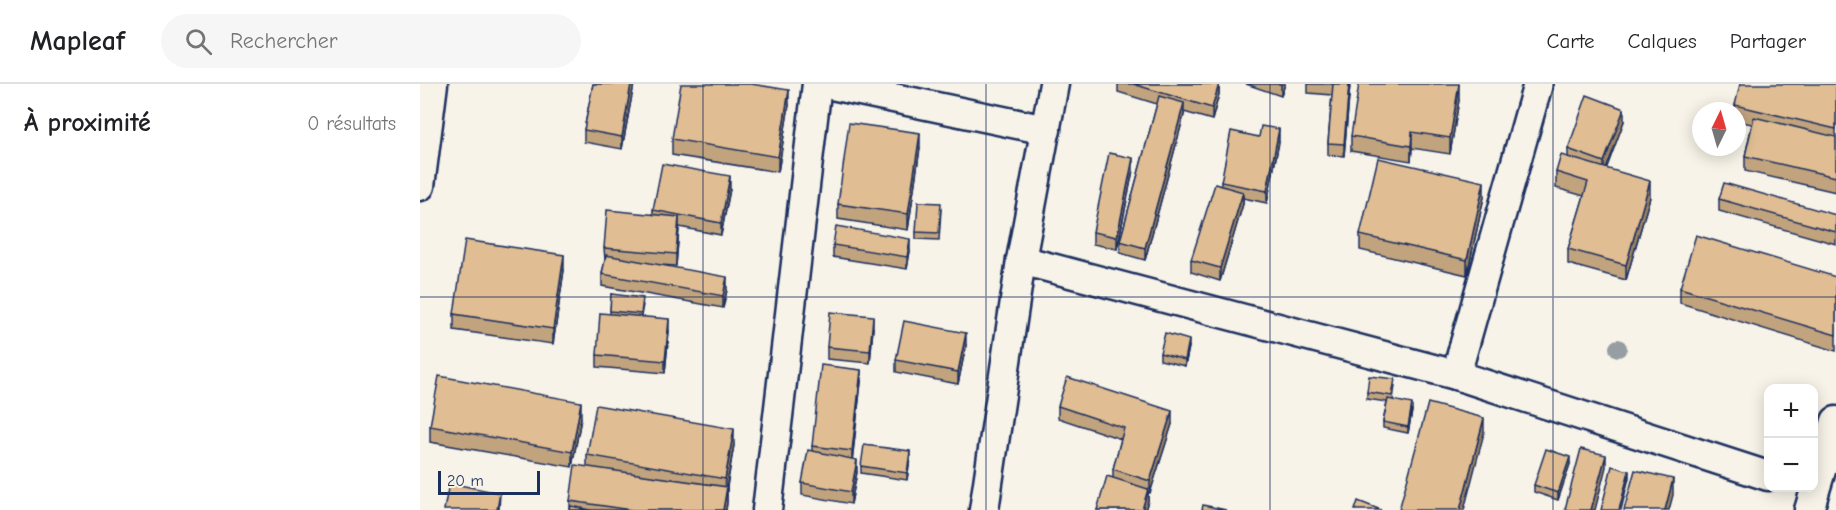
<!DOCTYPE html>
<html lang="fr">
<meta charset="utf-8">
<style>
:root{--surface:#fff;--page:#f6f6f6;--text:#202124;--muted:#757577;--line:#e0e0e0}
body{margin:0;font-family:"Comic Neue",sans-serif;background:var(--page);color:var(--text)}
.controls{position:absolute;right:18px;bottom:18px;display:grid;overflow:hidden;border-radius:12px;box-shadow:0 3px 15px #0003}
.controls button{width:54px;height:54px;display:grid;place-items:center;padding:0;border:0;border-bottom:2px solid var(--line);background:var(--surface);color:var(--text);font:30px sans-serif}
.compass{position:absolute;left:1272px;top:18px;width:54px;height:54px;border-radius:50%;background:var(--surface);box-shadow:0 3px 15px #0003;rotate:5deg}
.scale{position:absolute;left:18px;bottom:15px;width:102px;box-sizing:border-box;padding-left:6px;border:3px solid #1b2f5e;border-top:0;font-size:16px;line-height:21px;white-space:nowrap;color:#1b2f5e;-webkit-text-stroke:4px #f7f3e8;paint-order:stroke}
.list{margin:0;padding:0;list-style:none}
h2{display:flex;justify-content:space-between;align-items:center;height:78px;margin:0;padding:0 24px;font-size:26px}
h2 small{font-size:20px;font-weight:400;color:var(--muted)}
.icon{flex:none;width:33px;height:33px;fill:none;stroke:currentColor;stroke-width:2;stroke-linecap:round;stroke-linejoin:round}
.map{position:relative;flex:none;width:1416px;height:426px;overflow:hidden}
header{display:flex;align-items:center;gap:36px;box-sizing:border-box;height:84px;padding:0 30px;background:var(--surface);border-bottom:2px solid var(--line)}
header strong{font-size:28px}
nav{display:flex;gap:33px;margin-inline-start:auto;font-size:21px}
.search{width:420px;height:54px;background:var(--page);display:flex;align-items:center;gap:15px;box-sizing:border-box;padding:0 21px;border-radius:33px;color:var(--muted);font-size:22px}
main{display:flex}
aside{flex:1;background:var(--surface)}
.map>svg:first-child{display:block}
.lines{fill:none;stroke-linecap:round;stroke-linejoin:round}
.street-casing{stroke:#1b2f5e;stroke-width:33}
.street{stroke:#f7f3e8;stroke-width:28}
.tree{fill:#969ea3}
.wall{fill:#c1a37e;stroke:#1b2f5e;stroke-width:1.5}
.shaded-wall{fill:#9d8466;stroke:#1b2f5e;stroke-width:1.5}
.building{fill:#e0bd92;stroke:#1b2f5e;stroke-width:1.5}
.grid{fill:none;stroke:#1b2f5e;stroke-width:1.5;stroke-opacity:0.55}
</style>
<header>
<strong>Mapleaf</strong>
<div class="search"><svg class="icon" aria-label="search" viewBox="0 0 24 24"><circle cx="10" cy="10" r="6"/><path d="M15 15l6 6"/></svg>Rechercher</div>
<nav><a>Carte</a><a>Calques</a><a>Partager</a></nav>
</header>
<main>
<aside>
<h2>À proximité<small>0 résultats</small></h2>
<ul class="list">
</ul>
</aside>
<div class="map">
<svg width="1416" height="426" viewBox="0 0 1416 426">
<rect width="100%" height="100%" fill="#f7f3e8"/>
<filter id="ink" filterUnits="userSpaceOnUse"><feTurbulence type="fractalNoise" baseFrequency=".0167" numOctaves="2"/><feDisplacementMap in="SourceGraphic" scale="12" xChannelSelector="R" yChannelSelector="G"/><feConvolveMatrix kernelMatrix="1 2 1 2 8 2 1 2 1" color-interpolation-filters="sRGB"/></filter>
<g filter="url(#ink)">
<g class="lines">
<g class="street-casing">
<g id="street">
<polyline points="407,0 626,46"/>
<polyline points="0,102 13,0"/>
<polyline points="601,176 1036,291 1348,392"/>
<polyline points="1036,291 1118,0"/>
<polyline points="347,426 397,0"/>
<polyline points="564,426 601,176 634,0"/>
<polyline points="1389,426 1416,337"/>
</g>
</g>
<use href="#street" class="street"/>
</g>
<circle class="tree" cx="1198" cy="264" r="9"/>
<g class="wall">
<polygon points="173,0 214,0 202,65 164,58 164,46"/>
<polygon points="698,0 799,0 799,10 792,36 764,28 764,31 725,176 700,169 700,157 737,20 698,8"/>
<polygon points="826,0 865,0 861,12"/>
<polygon points="888,0 930,0 924,72 908,71 908,59 912,11 888,9"/>
<polygon points="1416,0 1416,108 1325,87 1325,72 1332,40 1317,37 1317,27 1315,27 1315,21"/>
<polygon points="1039,16 1030,70 992,64 991,77 931,67 931,52"/>
<polygon points="369,21 358,88 252,71 252,55"/>
<polygon points="1204,37 1186,85 1230,113 1206,196 1148,180 1148,165 1164,112 1136,104 1136,88 1148,73 1148,65"/>
<polygon points="839,53 859,58 847,119 823,114 823,120 800,197 771,188 771,176 801,102 801,98"/>
<polygon points="500,64 488,146 418,135 418,120"/>
<polygon points="713,86 697,165 673,160 673,148"/>
<polygon points="310,105 301,151 259,143 256,182 240,181 307,206 303,224 182,202 182,190 185,176 184,164 233,130 233,126"/>
<polygon points="1064,113 1047,191 940,166 940,151"/>
<polygon points="1299,115 1416,131 1416,160 1299,127"/>
<polygon points="521,126 519,156 496,155 496,148"/>
<polygon points="413,161 490,167 487,185 413,173"/>
<polygon points="144,186 133,260 34,246 34,230"/>
<polygon points="1416,193 1416,267 1260,219 1260,204"/>
<polygon points="191,210 223,221 221,232 249,247 245,289 177,283 177,271 190,230"/>
<polygon points="453,244 450,279 407,275 407,263"/>
<polygon points="546,261 538,300 476,288 476,276"/>
<polygon points="769,263 765,282 740,276 740,269"/>
<polygon points="441,298 432,375 437,388 431,420 382,411 382,399 392,367 392,362"/>
<polygon points="975,302 973,316 992,327 988,349 963,344 963,338 967,318 947,315 947,308"/>
<polygon points="638,322 752,340 730,409 728,408 728,417 725,426 677,426 693,394 693,385 701,355 638,334"/>
<polygon points="161,334 152,383 10,358 10,342"/>
<polygon points="314,361 307,403 307,418 306,426 150,426 150,417 167,383 167,371"/>
<polygon points="490,374 487,396 441,389 441,382"/>
<polygon points="1150,380 1138,416 1114,408 1114,401"/>
</g>
<g class="shaded-wall">
<polygon points="211,0 214,0 202,65 202,53"/>
<polygon points="799,0 799,10 792,36 792,24"/>
<polygon points="861,0 865,0 861,12"/>
<polygon points="929,0 930,0 924,72 924,60"/>
<polygon points="1039,0 1039,16 1030,70 1030,54"/>
<polygon points="369,6 369,21 358,88 358,73"/>
<polygon points="764,19 764,31 725,176 725,164"/>
<polygon points="1204,25 1204,37 1184,91 1184,78"/>
<polygon points="859,45 859,58 847,119 847,107"/>
<polygon points="992,48 992,64 991,77 991,62"/>
<polygon points="500,49 500,64 488,146 488,130"/>
<polygon points="713,74 713,86 697,165 697,153"/>
<polygon points="310,92 310,105 301,151 301,139"/>
<polygon points="1230,97 1230,113 1206,196 1206,181"/>
<polygon points="1064,98 1064,113 1047,191 1047,176"/>
<polygon points="823,108 823,120 800,197 800,184"/>
<polygon points="259,133 259,145 256,182 256,170"/>
<polygon points="490,155 490,167 487,185 487,173"/>
<polygon points="144,171 144,186 133,260 133,245"/>
<polygon points="307,193 307,206 303,224 303,212"/>
<polygon points="453,232 453,244 450,279 450,267"/>
<polygon points="249,235 249,247 245,289 245,277"/>
<polygon points="546,249 546,261 538,300 538,288"/>
<polygon points="769,256 769,263 765,282 765,276"/>
<polygon points="441,286 441,298 432,379 432,367"/>
<polygon points="161,318 161,334 152,383 152,368"/>
<polygon points="992,320 992,327 988,349 988,343"/>
<polygon points="752,327 752,340 730,409 730,397"/>
<polygon points="1064,334 1064,349 1044,426 1040,426"/>
<polygon points="314,345 314,361 305,411 305,395"/>
<polygon points="490,367 490,374 487,396 487,389"/>
<polygon points="1186,371 1186,383 1175,426 1171,426"/>
<polygon points="1150,373 1150,380 1138,416 1138,409"/>
<polygon points="437,376 437,388 431,420 431,408"/>
<polygon points="1209,387 1209,394 1201,426 1199,426"/>
<polygon points="1253,395 1253,411 1249,426 1245,426"/>
<polygon points="307,403 307,418 306,426 303,426"/>
<polygon points="728,405 728,417 725,426 722,426"/>
<polygon points="80,409 79,426 77,426"/>
</g>
<g class="building">
<polygon points="173,0 211,0 202,53 164,46"/>
<polygon points="261,0 331,0 369,6 358,73 252,55"/>
<polygon points="713,0 799,0 792,24"/>
<polygon points="913,0 929,0 924,60 908,59"/>
<polygon points="939,0 1039,0 1030,54 992,48 991,62 931,52"/>
<polygon points="1320,0 1416,0 1416,45 1315,21"/>
<polygon points="1167,11 1204,25 1184,78 1148,65"/>
<polygon points="739,12 764,19 725,164 700,157"/>
<polygon points="1334,33 1416,53 1416,93 1325,72"/>
<polygon points="429,39 500,49 488,130 418,120"/>
<polygon points="841,42 859,45 847,107 801,98 811,47 839,53"/>
<polygon points="689,69 713,74 697,153 673,148"/>
<polygon points="1141,71 1230,97 1206,181 1148,165 1168,98 1136,88"/>
<polygon points="958,74 1064,98 1047,176 940,151"/>
<polygon points="242,80 310,92 301,139 233,126"/>
<polygon points="1304,99 1416,131 1416,148 1299,115"/>
<polygon points="795,100 823,108 800,184 771,176"/>
<polygon points="498,118 521,119 519,149 496,148"/>
<polygon points="187,126 259,133 256,170 184,164"/>
<polygon points="416,142 490,155 487,173 413,161"/>
<polygon points="1276,151 1416,193 1416,251 1260,204"/>
<polygon points="45,156 144,171 133,245 34,230"/>
<polygon points="186,171 307,193 303,212 182,190"/>
<polygon points="191,210 223,214 221,230 190,227"/>
<polygon points="410,228 453,232 450,267 407,263"/>
<polygon points="180,229 249,235 245,277 177,271"/>
<polygon points="484,237 546,249 538,288 476,276"/>
<polygon points="745,249 769,256 765,276 740,269"/>
<polygon points="401,281 441,286 432,367 392,362"/>
<polygon points="19,292 161,318 152,368 10,342"/>
<polygon points="949,292 975,295 972,312 947,308"/>
<polygon points="647,293 752,327 730,397 693,385 704,344 638,322"/>
<polygon points="968,315 992,320 988,343 963,338"/>
<polygon points="1008,319 1064,334 1040,426 979,426"/>
<polygon points="176,321 314,345 305,395 167,371"/>
<polygon points="444,361 490,367 487,389 441,382"/>
<polygon points="1126,365 1150,373 1138,409 1114,401"/>
<polygon points="1161,365 1186,371 1171,426 1148,426 1145,425"/>
<polygon points="388,366 437,376 431,408 382,399"/>
<polygon points="155,381 307,403 303,426 212,426 150,417"/>
<polygon points="1192,382 1209,387 1199,426 1181,426"/>
<polygon points="1215,386 1253,395 1245,426 1204,426"/>
<polygon points="687,392 728,405 722,426 677,426"/>
<polygon points="29,399 80,409 77,426 24,426"/>
<polygon points="938,417 961,426 935,426"/>
<polygon points="783,421 806,426 782,426"/>
<polygon points="151,422 171,426 150,426"/>
</g>
</g>
<path class="grid" d="M 283,0 L 283,426M 566,0 L 566,426M 850,0 L 850,426M 1133,0 L 1133,426M 0,213 L 1416,213"/>
</svg>
<div class="controls">
<button>+</button>
<button>−</button>
</div>
<svg class="compass" viewBox="-18 -18 36 36"><path d="M0-13l5 13h-10z" fill="#e53935"/><path d="M0 13l5-13h-10z" fill="#757577"/></svg>
<div class="scale">20 m</div>
</div>
</main>
